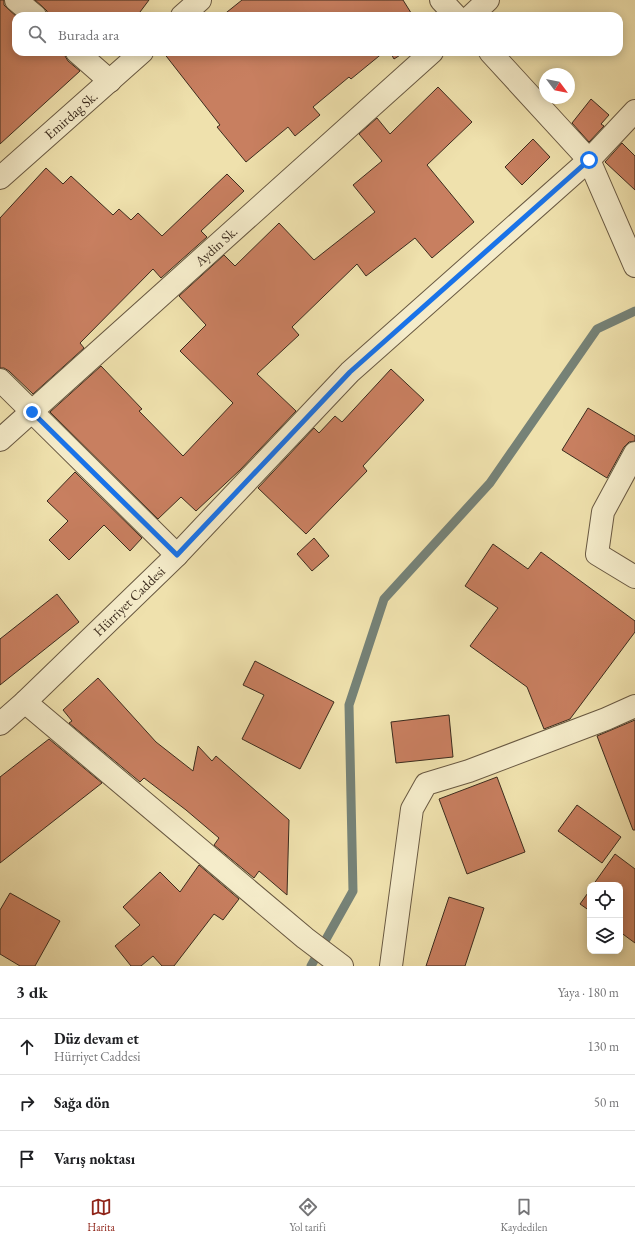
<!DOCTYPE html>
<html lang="tr">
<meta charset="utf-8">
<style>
:root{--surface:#fff;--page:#f6f6f6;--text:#202124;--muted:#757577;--line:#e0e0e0;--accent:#8f2418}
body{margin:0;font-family:"EB Garamond",serif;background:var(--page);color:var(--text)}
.controls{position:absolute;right:12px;bottom:12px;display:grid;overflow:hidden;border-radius:8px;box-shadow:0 2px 10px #0003}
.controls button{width:36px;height:36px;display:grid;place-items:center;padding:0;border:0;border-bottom:1px solid var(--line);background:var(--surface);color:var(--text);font:20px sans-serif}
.compass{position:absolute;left:539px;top:68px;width:36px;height:36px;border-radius:50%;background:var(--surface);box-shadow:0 2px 10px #0003;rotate:122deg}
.stop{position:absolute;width:12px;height:12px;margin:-9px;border:3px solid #1a73e8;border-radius:50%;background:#fff}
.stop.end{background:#1a73e8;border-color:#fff;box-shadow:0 1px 4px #0008}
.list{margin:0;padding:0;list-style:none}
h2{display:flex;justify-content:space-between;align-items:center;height:52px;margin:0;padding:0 16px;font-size:17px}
h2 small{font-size:13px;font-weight:400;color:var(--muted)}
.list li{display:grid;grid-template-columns:26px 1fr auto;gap:12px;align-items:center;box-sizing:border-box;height:56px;padding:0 16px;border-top:1px solid var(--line)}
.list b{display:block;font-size:15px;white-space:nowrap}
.list p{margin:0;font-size:13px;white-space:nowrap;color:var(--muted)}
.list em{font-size:13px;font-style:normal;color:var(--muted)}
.icon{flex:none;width:22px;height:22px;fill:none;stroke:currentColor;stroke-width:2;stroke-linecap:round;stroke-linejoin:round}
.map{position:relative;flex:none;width:635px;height:966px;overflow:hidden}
.search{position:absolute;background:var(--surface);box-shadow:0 2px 10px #0003;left:12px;right:12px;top:12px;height:44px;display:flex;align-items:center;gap:10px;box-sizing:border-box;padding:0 14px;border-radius:12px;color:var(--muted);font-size:15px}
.sheet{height:220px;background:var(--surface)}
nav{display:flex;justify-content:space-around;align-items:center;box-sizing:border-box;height:56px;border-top:1px solid var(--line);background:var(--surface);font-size:11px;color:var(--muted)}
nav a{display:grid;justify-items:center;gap:2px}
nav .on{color:var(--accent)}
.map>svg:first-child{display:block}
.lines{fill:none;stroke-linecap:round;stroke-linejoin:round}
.stream{stroke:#768277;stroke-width:9}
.building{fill:#c87f60;stroke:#3c2c1e}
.minor-casing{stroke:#695942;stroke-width:24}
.minor{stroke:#f5ecca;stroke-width:22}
.route{stroke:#1a73e8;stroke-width:5}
.labels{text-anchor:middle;stroke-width:3;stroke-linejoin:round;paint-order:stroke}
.street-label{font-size:14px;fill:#3c2c1e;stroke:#f5ecca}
</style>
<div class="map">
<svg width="635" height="966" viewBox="0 0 635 966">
<rect width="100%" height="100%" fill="#efe1ad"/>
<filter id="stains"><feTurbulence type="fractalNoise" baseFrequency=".005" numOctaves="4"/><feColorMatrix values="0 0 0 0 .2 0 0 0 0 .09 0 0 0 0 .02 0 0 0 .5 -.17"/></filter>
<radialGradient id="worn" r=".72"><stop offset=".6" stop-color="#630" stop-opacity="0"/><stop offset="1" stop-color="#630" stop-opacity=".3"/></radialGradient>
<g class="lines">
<polyline class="stream" points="311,966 353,891 349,705 384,599 490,483 597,329 635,311"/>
</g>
<g class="building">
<polygon points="0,0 4,0 4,5 8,9 16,16 16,52 65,52 65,56 68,61 80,71 0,144"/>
<polygon points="35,0 149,0 137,16 47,16 47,11 43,7"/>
<polygon points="242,0 403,0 413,16 222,16"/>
<polygon points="163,52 384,52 351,79 349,77 313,107 320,115 295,136 288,127 246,162 217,127 220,125"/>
<polygon points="390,52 405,52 394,59"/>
<polygon points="438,87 472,122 427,165 474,222 432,258 415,238 366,276 357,264 292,327 299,335 257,374 296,411 240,470 196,511 181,497 158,519 50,412 101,366 142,409 139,411 183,456 233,403 180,351 206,325 179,296 224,255 235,266 279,223 314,260 375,212 353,185 382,161 359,134 377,118 390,134"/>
<polygon points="591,99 609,115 601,124 604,126 589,142 572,123"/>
<polygon points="533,139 550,157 522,185 505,167"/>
<polygon points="622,143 635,156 635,190 605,162"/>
<polygon points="46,168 63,184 71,176 113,215 119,209 131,220 138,213 162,236 227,174 244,191 201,231 207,237 161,278 153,269 80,343 84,348 33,394 9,371 4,368 0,368 0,218"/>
<polygon points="391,369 424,400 363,466 367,471 306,534 258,488 314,428 319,433 335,416 342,422"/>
<polygon points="588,408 635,436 635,441 629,442 624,447 607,478 562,450"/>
<polygon points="75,472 142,538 130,551 104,525 69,560 49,540 68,521 47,501"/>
<polygon points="314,538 329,556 312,571 297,554"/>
<polygon points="493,544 528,569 541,552 635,621 635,632 570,719 544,729 527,687 470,646 498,608 465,586"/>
<polygon points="57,594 79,622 0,685 0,639"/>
<polygon points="255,661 334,702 300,769 242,739 264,695 243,685"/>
<polygon points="98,678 156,742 193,771 198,746 212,761 216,756 289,820 287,895 259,871 254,878 214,845 219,838 186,810 144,778 140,782 69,723 72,721 63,710"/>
<polygon points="449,715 453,757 396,763 391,722"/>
<polygon points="635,720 635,830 633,830 597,736"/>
<polygon points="49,739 102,783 0,863 0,777"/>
<polygon points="497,777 525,852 467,874 439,799"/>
<polygon points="577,805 621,837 602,863 558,831"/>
<polygon points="615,854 635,869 635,943 620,932 620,885 593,885"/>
<polygon points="199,865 239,899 223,920 214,914 174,966 162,966 153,956 141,966 131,966 115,946 140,925 123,907 160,872 180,892"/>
<polygon points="590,890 590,911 580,904"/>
<polygon points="10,893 60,921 35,966 20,966 0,954 0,910"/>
<polygon points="449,897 484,908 465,966 426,966"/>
</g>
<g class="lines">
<g class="minor-casing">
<g id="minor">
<polyline points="16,0 35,16"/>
<polyline points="441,0 456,16"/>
<polyline points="182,16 200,0"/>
<polyline points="471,16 488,0"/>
<polyline points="77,52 110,81"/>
<polyline points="490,52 589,160 635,266"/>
<polyline points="0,178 142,52"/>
<polyline points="0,380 177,555"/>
<polyline points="0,440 432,52"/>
<polyline points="635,453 603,512 597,554 635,577"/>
<polyline points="25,702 305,938 342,966"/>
<polyline points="0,724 25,702 177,555 350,372 589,160 635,111"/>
<polyline points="391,966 412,809 426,784 469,771 606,719 635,706"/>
</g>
</g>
<use href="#minor" class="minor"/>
</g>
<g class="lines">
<polyline class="route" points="32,412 177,555 350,372 589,160"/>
</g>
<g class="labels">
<g class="street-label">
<text transform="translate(71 115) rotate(-41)" y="5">Emirdag Sk.</text>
<text transform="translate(216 246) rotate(-42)" y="5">Aydin Sk.</text>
<text transform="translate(129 601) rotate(-44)" y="5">Hürriyet Caddesi</text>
</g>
</g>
<rect width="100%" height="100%" filter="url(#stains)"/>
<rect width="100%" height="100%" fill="url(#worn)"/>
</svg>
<div class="controls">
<button><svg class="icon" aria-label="locate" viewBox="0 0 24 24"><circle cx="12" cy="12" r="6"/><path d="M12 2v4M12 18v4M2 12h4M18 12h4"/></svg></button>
<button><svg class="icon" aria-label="layers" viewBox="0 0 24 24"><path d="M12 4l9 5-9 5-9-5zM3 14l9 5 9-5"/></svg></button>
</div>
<svg class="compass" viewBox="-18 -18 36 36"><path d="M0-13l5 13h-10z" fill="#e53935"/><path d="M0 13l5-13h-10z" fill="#757577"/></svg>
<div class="stop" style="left:589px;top:160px"></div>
<div class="stop end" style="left:32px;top:412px"></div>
<div class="search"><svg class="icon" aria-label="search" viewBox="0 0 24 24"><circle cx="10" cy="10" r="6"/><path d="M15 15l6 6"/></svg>Burada ara</div>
</div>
<section class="sheet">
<h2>3 dk<small>Yaya · 180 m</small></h2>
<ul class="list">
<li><svg class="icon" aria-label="ahead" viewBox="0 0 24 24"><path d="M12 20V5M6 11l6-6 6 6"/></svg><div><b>Düz devam et</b><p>Hürriyet Caddesi</p></div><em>130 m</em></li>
<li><svg class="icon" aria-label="right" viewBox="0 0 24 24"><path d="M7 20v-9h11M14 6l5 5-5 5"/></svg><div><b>Sağa dön</b></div><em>50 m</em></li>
<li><svg class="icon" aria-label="arrive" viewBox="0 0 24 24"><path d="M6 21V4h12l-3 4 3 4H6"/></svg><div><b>Varış noktası</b></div></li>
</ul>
</section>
<nav>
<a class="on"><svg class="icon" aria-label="map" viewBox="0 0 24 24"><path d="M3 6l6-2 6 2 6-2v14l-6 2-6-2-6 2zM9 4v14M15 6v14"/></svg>Harita</a>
<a><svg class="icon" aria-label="directions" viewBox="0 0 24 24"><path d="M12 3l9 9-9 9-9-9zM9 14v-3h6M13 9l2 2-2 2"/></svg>Yol tarifi</a>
<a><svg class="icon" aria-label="saved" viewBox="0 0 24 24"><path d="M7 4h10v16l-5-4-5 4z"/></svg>Kaydedilen</a>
</nav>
